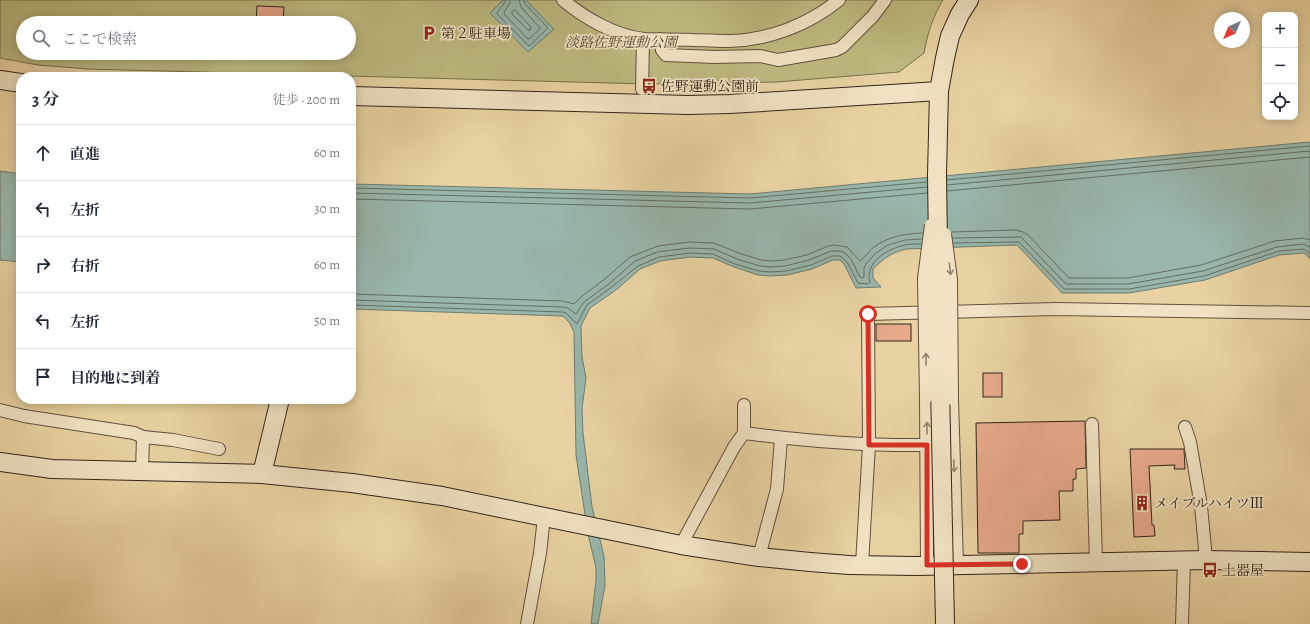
<!DOCTYPE html>
<html lang="ja">
<meta charset="utf-8">
<style>
:root{--surface:#fff;--page:#f2f2f3;--text:#1f2937;--muted:#747a83;--line:#e0e1e3}
body{margin:0;font-family:Alegreya,"Noto Serif JP",serif;background:var(--page);color:var(--text)}
.controls{position:absolute;right:12px;top:12px;display:grid;overflow:hidden;border-radius:8px;box-shadow:0 2px 10px #0003}
.controls button{width:36px;height:36px;display:grid;place-items:center;padding:0;border:0;border-bottom:1px solid var(--line);background:var(--surface);color:var(--text);font:20px sans-serif}
.compass{position:absolute;left:1214px;top:12px;width:36px;height:36px;border-radius:50%;background:var(--surface);box-shadow:0 2px 10px #0003;rotate:224deg}
.stop{position:absolute;width:12px;height:12px;margin:-9px;border:3px solid #d93025;border-radius:50%;background:#fff}
.stop.end{background:#d93025;border-color:#fff;box-shadow:0 1px 4px #0008}
.list{margin:0;padding:0;list-style:none}
h2{display:flex;justify-content:space-between;align-items:center;height:52px;margin:0;padding:0 16px;font-size:17px}
h2 small{font-size:13px;font-weight:400;color:var(--muted)}
.list li{display:grid;grid-template-columns:26px 1fr auto;gap:12px;align-items:center;box-sizing:border-box;height:56px;padding:0 16px;border-top:1px solid var(--line)}
.list b{display:block;font-size:15px;white-space:nowrap}
.list em{font-size:13px;font-style:normal;color:var(--muted)}
.icon{flex:none;width:22px;height:22px;fill:none;stroke:currentColor;stroke-width:2;stroke-linecap:round;stroke-linejoin:round}
.map{position:relative;flex:none;width:1310px;height:624px;overflow:hidden}
.search{position:absolute;background:var(--surface);box-shadow:0 2px 10px #0003;left:16px;top:16px;width:340px;height:44px;display:flex;align-items:center;gap:10px;box-sizing:border-box;padding:0 14px;border-radius:22px;color:var(--muted);font-size:15px}
.panel{position:absolute;background:var(--surface);box-shadow:0 2px 10px #0003;left:16px;top:72px;width:340px;height:332px;border-radius:16px}
.map>svg:first-child{display:block}
.green{fill:#bcba80;stroke:#77704d;fill-rule:evenodd}
.water{fill:#98b6ab;stroke:#6f7c71}
.lines{fill:none;stroke-linecap:round;stroke-linejoin:round}
.shore{stroke:#656e62;stroke-width:1}
.building{fill:#e6a98a;stroke:#32261a}
.street-casing{stroke:#60513c;stroke-width:14}
.secondary-casing{stroke:#32261a;stroke-width:20}
.street{stroke:#f0e2c2;stroke-width:12}
.secondary{stroke:#f0e2c2;stroke-width:18}
.street-bridge-casing{stroke:#60513c;stroke-width:14;stroke-linecap:butt}
.secondary-bridge-casing{stroke:#32261a;stroke-width:20;stroke-linecap:butt}
.street-bridge{stroke:#f0e2c2;stroke-width:12}
.secondary-bridge{stroke:#f0e2c2;stroke-width:18}
.oneway{stroke:#91846e}
.route{stroke:#d93025;stroke-width:5}
.labels{text-anchor:middle;stroke-width:3.5;stroke-linejoin:round;paint-order:stroke}
.poi-label{font-size:14px;fill:#32261a;stroke:#f0e2c2;text-anchor:start}
.park-label{font-size:14px;font-style:italic;fill:#544b34;stroke:#f0e2c2}
</style>
<div class="map">
<svg width="1310" height="624" viewBox="0 0 1310 624">
<rect width="100%" height="100%" fill="#e8d2a1"/>
<filter id="stains"><feTurbulence type="fractalNoise" baseFrequency=".005" numOctaves="4"/><feColorMatrix values="0 0 0 0 .2 0 0 0 0 .09 0 0 0 0 .02 0 0 0 .5 -.17"/></filter>
<radialGradient id="worn" r=".72"><stop offset=".6" stop-color="#630" stop-opacity="0"/><stop offset="1" stop-color="#630" stop-opacity=".3"/></radialGradient>
<path class="green" d="M 0,0 L 943,0 C 933,16 927,35 924,53 L 899,72 L 777,82 L 648,84 L 87,69 L 38,65 L 0,58 ZM 23,23 L 349,23 L 349,53 L 23,53 Z"/>
<g class="water">
<polygon points="503,0 526,0 554,29 528,52 490,13"/>
<path d="M 1310,142 L 1310,259 L 1304,253 L 1279,255 L 1205,280 L 1129,293 L 1062,293 L 1017,245 L 906,249 C 891,253 884,258 873,269 L 873,278 L 881,287 L 856,288 L 844,264 L 840,260 L 833,260 L 812,269 L 787,275 L 770,276 L 758,275 L 734,267 L 713,258 L 690,257 L 660,261 L 640,269 L 616,290 L 590,308 L 581,326 L 582,357 L 586,378 L 582,408 L 583,433 L 592,507 L 604,556 L 605,585 L 598,624 L 591,624 L 596,580 L 596,568 L 588,534 L 576,455 L 574,332 L 569,322 L 563,316 L 351,309 L 351,184 L 750,194 Z"/>
<polygon points="0,171 21,174 21,262 0,260"/>
</g>
<g class="lines">
<g class="shore">
<path d="M 505,0 C 505,6 498,8 497,14 L 529,46 L 548,28 L 525,4 L 524,0"/>
<path d="M 510,0 C 510,6 504,9 504,14 L 527,38 L 529,39 L 540,29 L 540,28 L 521,7 L 519,0"/>
<polygon points="515,10 531,27 530,30 528,30 512,14 512,12"/>
<polyline points="947,180 1310,146"/>
<polyline points="947,185 1310,151"/>
<polyline points="351,188 750,198 927,182"/>
<polyline points="947,191 1310,157"/>
<polyline points="351,193 750,203 927,187"/>
<polyline points="351,199 750,209 927,193"/>
<polyline points="952,232 1016,230 1023,232 1028,235 1069,278 1128,278 1201,265 1275,241 1303,238 1310,240"/>
<polyline points="953,238 1021,237 1066,284 1128,284 1203,271 1277,247 1303,244 1310,247"/>
<polyline points="953,243 1019,242 1064,289 1129,289 1204,276 1279,251 1304,249 1310,254"/>
<path d="M 351,294 L 563,301 L 574,304 L 581,297 L 606,278 L 630,257 L 658,246 L 689,242 L 714,243 L 739,253 L 761,260 L 771,261 L 784,260 L 807,255 L 828,246 L 834,245 L 847,247 L 860,261 C 865,257 869,251 874,247 C 889,236 905,234 923,233"/>
<polyline points="351,300 563,307 568,308 576,314 584,302 610,283 635,261 657,252 689,248 714,249 737,259 760,266 770,267 785,266 809,260 831,251 841,251 845,253 851,259 860,277 862,278 864,277 864,268 866,264 876,253 888,245 905,240 922,239"/>
<path d="M 351,305 L 563,312 L 566,313 L 577,324 L 587,305 L 613,286 L 638,266 L 659,257 L 690,253 L 713,254 L 735,264 L 759,271 L 771,272 L 786,271 L 811,265 L 832,256 L 840,256 L 847,262 L 858,283 L 868,284 L 870,282 C 864,262 889,248 905,245 C 910,244 916,244 921,244"/>
</g>
</g>
<g class="building">
<polygon points="257,6 284,7 283,23 256,23"/>
<rect x="876" y="324" width="35" height="17"/>
<rect x="983" y="373" width="19" height="24"/>
<polygon points="1085,421 1086,468 1076,469 1076,479 1073,479 1073,491 1059,491 1060,520 1023,521 1023,534 1019,534 1019,553 978,553 976,423"/>
<polygon points="1130,449 1184,449 1185,469 1174,469 1175,465 1149,466 1152,525 1154,525 1155,536 1134,537"/>
</g>
<g class="lines">
<g class="street-casing">
<g id="street">
<path d="M 563,0 C 584,18 616,36 644,39 C 660,40 677,39 693,40 C 705,40 717,41 729,41 C 769,40 808,25 839,0"/>
<polyline points="660,39 662,50 666,55 715,57 760,56 778,60 836,50 842,47 873,16 885,0"/>
<polyline points="642,89 643,39"/>
<polyline points="926,398 927,565"/>
<polyline points="952,399 957,565"/>
<path d="M 744,405 L 744,433 C 805,441 865,446 927,445"/>
<polyline points="0,410 24,416 134,433 143,437 142,472"/>
<polyline points="1092,424 1096,563"/>
<polyline points="1185,427 1190,442 1201,506 1206,560"/>
<polyline points="143,437 173,440 219,449"/>
<polyline points="681,545 734,447 744,433"/>
<polyline points="759,557 777,489 781,438"/>
<polyline points="862,565 869,445 868,314 1056,309 1310,313"/>
<polyline points="527,624 540,553 544,517"/>
<polyline points="1182,624 1184,561"/>
</g>
</g>
<g class="secondary-casing">
<g id="secondary">
<polyline points="0,80 21,83"/>
<polyline points="351,96 688,105 730,104 939,91"/>
<polyline points="937,175 939,91 945,58 950,36 960,14 969,0"/>
<polyline points="0,462 52,469 262,474 352,483 442,496 681,545 759,557 810,562 849,565 915,566 1206,560 1310,562"/>
<polyline points="262,474 280,399"/>
</g>
</g>
<use href="#street" class="street"/>
<use href="#secondary" class="secondary"/>
<g class="street-bridge-casing">
<g id="street-bridge">
<polyline points="945,234 951,279 952,399"/>
<polyline points="926,398 924,278 931,225"/>
</g>
</g>
<g class="secondary-bridge-casing">
<polyline id="secondary-bridge" points="937,175 940,387 945,624"/>
</g>
<use href="#street-bridge" class="street-bridge"/>
<use href="#secondary-bridge" class="secondary-bridge"/>
</g>
<defs><path id="oneway-shaft" d="M-6 0H5M1.5-3L5.5 0L1.5 3" fill="none" stroke-width="1.6" stroke-linecap="round" stroke-linejoin="round"/></defs>
<g class="oneway">
<use href="#oneway-shaft" transform="translate(950 269) rotate(83)"/>
<use href="#oneway-shaft" transform="translate(926 359) rotate(-91)"/>
<use href="#oneway-shaft" transform="translate(927 428) rotate(-90)"/>
<use href="#oneway-shaft" transform="translate(954 466) rotate(88)"/>
</g>
<g class="lines">
<polyline class="route" points="868,314 869,445 927,445 927,565 1022,564"/>
</g>
<defs>
<g id="parking-bare" transform="scale(1.2)"><path d="M-3.5-5.5H1a3.5 3.5 0 0 1 0 7H-1V5.5H-3.5ZM-1-3.4V-.6H.8a1.4 1.4 0 0 0 0-2.8Z" fill="#8f2418" stroke="#f0e2c2" stroke-width="2.5" paint-order="stroke"/></g>
<g id="bus-bare" transform="scale(1.2)"><path d="M-5-6H5V4H4V6H2V4H-2V6H-4V4H-5ZM-3.5-4V0h7V-4ZM-3.5 1.2v1.5H-2V1.2ZM2 1.2v1.5H3.5V1.2Z" fill="#8f2418" stroke="#f0e2c2" stroke-width="2.5" paint-order="stroke"/></g>
<g id="building-bare" transform="scale(1.2)"><path d="M-4-6H4V6H1V3H-1V6H-4ZM-2.5-4.3h1.7v1.8h-1.7ZM.8-4.3h1.7v1.8H.8ZM-2.5-1h1.7V.8h-1.7ZM.8-1h1.7V.8H.8Z" fill="#8f2418" stroke="#f0e2c2" stroke-width="2.5" paint-order="stroke"/></g>
</defs>
<g fill-rule="evenodd">
<use href="#parking-bare" x="429" y="33"/>
<use href="#bus-bare" x="649" y="86"/>
<use href="#building-bare" x="1142" y="503"/>
<use href="#bus-bare" x="1210" y="570"/>
</g>
<g class="labels">
<g class="poi-label">
<text x="441" y="38">第２駐車場</text>
<text x="661" y="91">佐野運動公園前</text>
<text x="1154" y="508">メイプルハイツⅢ</text>
<text x="1222" y="575">土器屋</text>
</g>
<g class="park-label">
<text x="621" y="47">淡路佐野運動公園</text>
</g>
</g>
<rect width="100%" height="100%" filter="url(#stains)"/>
<rect width="100%" height="100%" fill="url(#worn)"/>
</svg>
<div class="controls">
<button>+</button>
<button>−</button>
<button><svg class="icon" aria-label="locate" viewBox="0 0 24 24"><circle cx="12" cy="12" r="6"/><path d="M12 2v4M12 18v4M2 12h4M18 12h4"/></svg></button>
</div>
<svg class="compass" viewBox="-18 -18 36 36"><path d="M0-13l5 13h-10z" fill="#e53935"/><path d="M0 13l5-13h-10z" fill="#747a83"/></svg>
<div class="stop" style="left:868px;top:314px"></div>
<div class="stop end" style="left:1022px;top:564px"></div>
<div class="search"><svg class="icon" aria-label="search" viewBox="0 0 24 24"><circle cx="10" cy="10" r="6"/><path d="M15 15l6 6"/></svg>ここで検索</div>
<section class="panel">
<h2>3 分<small>徒歩 · 200 m</small></h2>
<ul class="list">
<li><svg class="icon" aria-label="ahead" viewBox="0 0 24 24"><path d="M12 20V5M6 11l6-6 6 6"/></svg><div><b>直進</b></div><em>60 m</em></li>
<li><svg class="icon" aria-label="left" viewBox="0 0 24 24"><path d="M17 20v-9H6M10 6l-5 5 5 5"/></svg><div><b>左折</b></div><em>30 m</em></li>
<li><svg class="icon" aria-label="right" viewBox="0 0 24 24"><path d="M7 20v-9h11M14 6l5 5-5 5"/></svg><div><b>右折</b></div><em>60 m</em></li>
<li><svg class="icon" aria-label="left" viewBox="0 0 24 24"><path d="M17 20v-9H6M10 6l-5 5 5 5"/></svg><div><b>左折</b></div><em>50 m</em></li>
<li><svg class="icon" aria-label="arrive" viewBox="0 0 24 24"><path d="M6 21V4h12l-3 4 3 4H6"/></svg><div><b>目的地に到着</b></div></li>
</ul>
</section>
</div>
